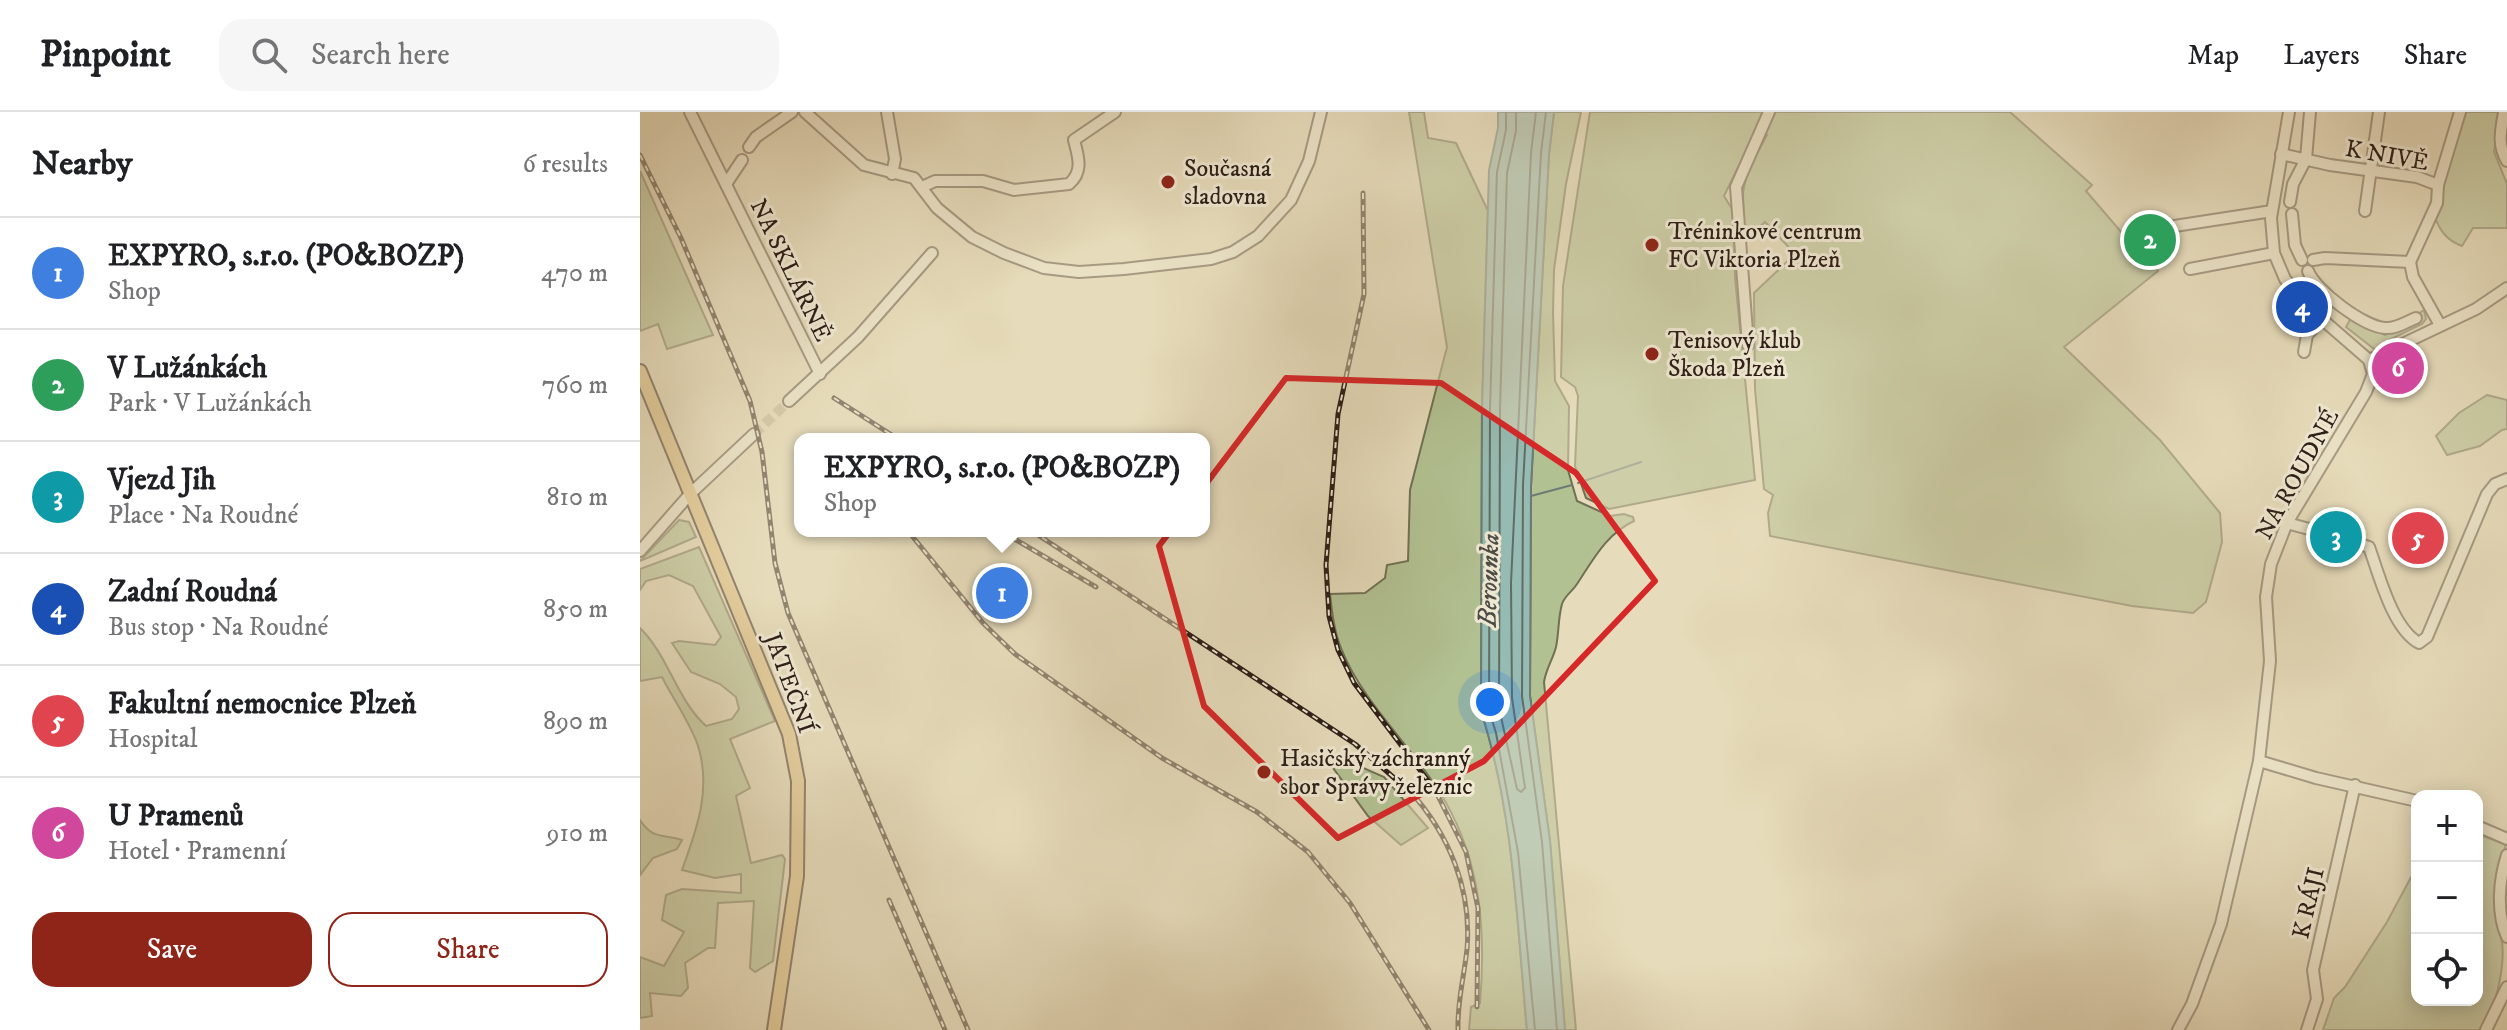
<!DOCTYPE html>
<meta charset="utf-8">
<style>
:root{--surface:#fff;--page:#f6f6f6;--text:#202124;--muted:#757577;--line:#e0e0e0;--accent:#8f2418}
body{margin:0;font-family:"IM FELL DW Pica",serif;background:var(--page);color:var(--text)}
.controls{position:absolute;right:24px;bottom:24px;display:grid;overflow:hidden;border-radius:16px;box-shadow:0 4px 20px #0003}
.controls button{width:72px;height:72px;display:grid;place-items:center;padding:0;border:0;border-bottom:2px solid var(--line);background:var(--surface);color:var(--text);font:40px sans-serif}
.you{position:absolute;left:850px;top:590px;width:28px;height:28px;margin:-20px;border:6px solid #fff;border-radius:50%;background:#1a73e8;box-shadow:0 0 0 12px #1a73e833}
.badge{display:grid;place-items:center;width:52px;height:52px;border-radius:50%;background:var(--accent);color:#fff;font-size:26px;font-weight:700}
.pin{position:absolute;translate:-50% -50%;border:4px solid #fff;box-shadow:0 2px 8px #0006}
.popup{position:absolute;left:154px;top:321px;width:416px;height:104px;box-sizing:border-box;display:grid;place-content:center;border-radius:16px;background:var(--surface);filter:drop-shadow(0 2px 6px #0005);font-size:26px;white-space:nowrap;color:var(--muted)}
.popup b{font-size:30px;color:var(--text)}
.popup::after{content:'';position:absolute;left:50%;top:100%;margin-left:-16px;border:16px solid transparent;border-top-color:var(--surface)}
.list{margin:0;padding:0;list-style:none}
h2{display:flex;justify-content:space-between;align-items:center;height:104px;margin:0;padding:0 32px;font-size:34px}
h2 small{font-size:26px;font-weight:400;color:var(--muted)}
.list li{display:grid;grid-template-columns:52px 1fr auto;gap:24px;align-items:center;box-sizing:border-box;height:112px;padding:0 32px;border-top:2px solid var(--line)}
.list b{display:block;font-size:30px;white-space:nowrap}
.list p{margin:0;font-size:26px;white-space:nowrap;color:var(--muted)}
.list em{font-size:26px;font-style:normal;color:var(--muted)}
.actions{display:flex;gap:16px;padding:24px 32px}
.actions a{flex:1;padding:18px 0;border:2px solid var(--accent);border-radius:24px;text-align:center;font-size:28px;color:var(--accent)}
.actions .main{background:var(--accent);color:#fff}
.icon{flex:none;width:44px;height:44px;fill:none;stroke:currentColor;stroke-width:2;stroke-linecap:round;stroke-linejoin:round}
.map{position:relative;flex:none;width:1867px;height:918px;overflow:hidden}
header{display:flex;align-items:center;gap:48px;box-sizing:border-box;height:112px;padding:0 40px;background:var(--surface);border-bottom:2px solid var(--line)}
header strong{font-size:38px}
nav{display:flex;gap:44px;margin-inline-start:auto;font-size:28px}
.search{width:560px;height:72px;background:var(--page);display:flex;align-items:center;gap:20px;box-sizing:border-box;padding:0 28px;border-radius:24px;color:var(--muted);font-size:30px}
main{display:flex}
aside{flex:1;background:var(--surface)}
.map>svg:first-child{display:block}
.green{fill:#b2c192;stroke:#707054;stroke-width:2}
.water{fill:#96bbb2;stroke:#6c7c74;stroke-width:2}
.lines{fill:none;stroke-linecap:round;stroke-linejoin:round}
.shore{stroke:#626c64;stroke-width:2}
.stream{stroke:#6c7c74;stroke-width:2}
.minor-tunnel{stroke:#c1b599;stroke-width:10;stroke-dasharray:10 5;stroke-linecap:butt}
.minor-casing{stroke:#5b4d40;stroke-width:14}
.major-casing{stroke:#2d1e17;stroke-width:16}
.minor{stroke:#efe8d2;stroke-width:10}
.major{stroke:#e3be7d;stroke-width:12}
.rail-casing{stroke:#2d1e17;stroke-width:5}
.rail{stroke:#efe8d2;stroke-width:2;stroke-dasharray:6;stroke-linecap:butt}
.marked{fill:none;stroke:#d62828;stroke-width:6;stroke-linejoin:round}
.poi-dot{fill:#8f2418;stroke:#efe8d2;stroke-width:3}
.labels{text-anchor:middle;stroke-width:6;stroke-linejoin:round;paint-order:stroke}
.street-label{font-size:24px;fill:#2d1e17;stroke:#efe8d2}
.poi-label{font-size:24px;fill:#2d1e17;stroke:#efe8d2;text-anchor:start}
.water-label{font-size:26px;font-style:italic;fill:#4c4d46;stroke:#efe8d2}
</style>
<header>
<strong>Pinpoint</strong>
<div class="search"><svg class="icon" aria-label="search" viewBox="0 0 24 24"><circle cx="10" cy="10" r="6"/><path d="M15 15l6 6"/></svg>Search here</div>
<nav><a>Map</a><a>Layers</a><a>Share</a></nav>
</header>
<main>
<aside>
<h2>Nearby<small>6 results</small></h2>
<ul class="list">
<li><span class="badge" style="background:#3f7fe0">1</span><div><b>EXPYRO, s.r.o. (PO&amp;BOZP)</b><p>Shop</p></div><em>470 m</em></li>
<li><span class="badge" style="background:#2e9e5b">2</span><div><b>V Lužánkách</b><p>Park · V Lužánkách</p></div><em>760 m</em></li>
<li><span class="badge" style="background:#0f9aa8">3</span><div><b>Vjezd Jih</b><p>Place · Na Roudné</p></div><em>810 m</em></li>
<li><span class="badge" style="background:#1a4fb4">4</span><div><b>Zadní Roudná</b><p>Bus stop · Na Roudné</p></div><em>850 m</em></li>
<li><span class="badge" style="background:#e0444e">5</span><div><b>Fakultní nemocnice Plzeň</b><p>Hospital</p></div><em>890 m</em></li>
<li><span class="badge" style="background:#d1479c">6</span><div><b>U Pramenů</b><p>Hotel · Pramenní</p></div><em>910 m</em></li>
</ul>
<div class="actions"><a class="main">Save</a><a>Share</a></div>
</aside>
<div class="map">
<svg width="1867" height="918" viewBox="0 0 1867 918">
<rect width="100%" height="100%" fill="#e6dbba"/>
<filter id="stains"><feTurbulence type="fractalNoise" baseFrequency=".0025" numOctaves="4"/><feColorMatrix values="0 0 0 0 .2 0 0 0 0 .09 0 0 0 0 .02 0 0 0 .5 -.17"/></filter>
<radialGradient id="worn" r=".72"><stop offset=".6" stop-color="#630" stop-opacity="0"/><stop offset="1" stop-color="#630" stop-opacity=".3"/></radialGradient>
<g class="green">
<path d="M 769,0 L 784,0 L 788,26 L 816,31 L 848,99 L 842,297 L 841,599 C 874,701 877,812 887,918 L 829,918 L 831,895 L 840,891 C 846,820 841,752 805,689 C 774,635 724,594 701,536 C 694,519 692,500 690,482 L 725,481 L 745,466 L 747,453 L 768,449 L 770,378 L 807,235 Z"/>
<path d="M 914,0 L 941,0 L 926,72 L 914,158 L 913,201 L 915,269 L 929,294 L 928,358 L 937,389 L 970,404 L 984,402 L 993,405 L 994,409 C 966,422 953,448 937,472 C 932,480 925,483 922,492 C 918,506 919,521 916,535 C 913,547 906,557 904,570 L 936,918 L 925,918 L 910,729 L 890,584 L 891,374 L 909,42 Z"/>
<polygon points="950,0 1370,0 1452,73 1446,79 1494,135 1522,115 1527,120 1499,140 1518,159 1424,235 1520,328 1580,401 1582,430 1566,490 1553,501 1492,494 1130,424 1128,401 1133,383 1124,377 1115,277 1114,181 1155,142 1125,110 1104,129 1103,80 1108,58 1127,23 1116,18 1084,84 1094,100 1095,166 1115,368 969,397 946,386 935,354 938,284 935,275 921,265 923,174"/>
<path d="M 1824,0 L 1860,0 L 1854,40 L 1867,72 L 1867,116 L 1833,116 L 1822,134 C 1806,128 1799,118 1794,102 Z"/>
<polygon points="0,59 73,223 27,237 18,212 0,219"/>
<polygon points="1784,198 1786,207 1782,212 1745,230 1747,236 1738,240 1706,215 1711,206 1745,223"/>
<polygon points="1847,283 1867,288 1867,317 1862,318 1840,334 1807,343 1796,324 1819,301"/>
<polygon points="39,408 49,410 56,425 0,449"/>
<path d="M 59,435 L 135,609 L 90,627 L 110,676 L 96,684 L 111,751 L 142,743 L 145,747 L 133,849 L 115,860 L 110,856 L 114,789 L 78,791 L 75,836 L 68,836 L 45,851 L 48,876 L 41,884 L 10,881 L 12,904 L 0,906 L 0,845 L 24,854 L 44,820 L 22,808 L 26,783 L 42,777 L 101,781 L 101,762 L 75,766 L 42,758 C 56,719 71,680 59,637 C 53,615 33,587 22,565 L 0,569 L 0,516 C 28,543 37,588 66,614 L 92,607 L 99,597 L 96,585 L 80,572 L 51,560 L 32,531 L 39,529 L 75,533 L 81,525 L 53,474 L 29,463 L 6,469 L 0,478 L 0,457 Z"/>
<polygon points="694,643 744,665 788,716 761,733 728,704 688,649"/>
<path d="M 0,708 C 13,728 23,722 42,728 L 37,737 L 13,746 L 0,763 Z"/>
<path d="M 1837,722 L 1866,732 L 1860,755 L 1861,823 C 1867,850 1856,892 1844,918 L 1683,918 L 1694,886 L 1705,875 L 1747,810 L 1776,756 L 1777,888 L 1837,888 Z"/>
</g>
<path class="water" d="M 858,0 L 914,0 L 909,42 L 891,374 L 890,584 L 910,729 L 925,918 L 887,918 C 877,812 874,701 841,599 L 842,297 L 849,58 L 858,16 Z"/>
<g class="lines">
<g class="shore">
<polyline points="866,0 866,18 857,60 850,297 849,598 856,621 878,740 895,918"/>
<polyline points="876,0 876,19 867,61 860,297 859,596 877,677 881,680 885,676 872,586 871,471 891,41 896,0"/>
<polyline points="906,0 901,41 883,373 882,584 902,730 917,918"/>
</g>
<g class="stream">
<polyline points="938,371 1001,350"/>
<polyline points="891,384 932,373"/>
</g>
<polyline class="minor-tunnel" points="114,322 149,289"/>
<g class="minor-casing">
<g id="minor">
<polyline points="50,0 180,262"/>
<polyline points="165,0 224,53 274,66 297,96 332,125 364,141 404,156 439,160 484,157 571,147 593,140 618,124 651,88 669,49 681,0"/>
<polyline points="247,0 255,47 252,62"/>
<path d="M 1864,0 C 1861,18 1857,33 1867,49"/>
<polyline points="109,35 116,25 152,0"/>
<polyline points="1641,42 1690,53 1777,65 1798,73 1797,91 1770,150"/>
<polyline points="86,72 102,48"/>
<polyline points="1798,73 1820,0"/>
<path d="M 282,75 L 295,69 L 343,69 L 374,78 L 429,72 C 444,59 438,44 434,28 L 475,0"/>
<polyline points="1650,90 1653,72 1666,47 1670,0"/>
<polyline points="1725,99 1739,0"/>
<polyline points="1652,102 1655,133 1662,148"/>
<polyline points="1528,115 1632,99"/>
<polyline points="1673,148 1685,146 1770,150"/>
<polyline points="1770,150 1773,165 1800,213"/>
<polyline points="1550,157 1634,141"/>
<path d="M 1668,159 C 1675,178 1724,215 1745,216 C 1756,217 1766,210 1776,206"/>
<polyline points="1108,233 1096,75 1129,0"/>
<polyline points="1664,240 1667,223 1682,207"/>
<polyline points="1729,248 1836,197 1867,176"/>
<polyline points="149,289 218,225 292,141"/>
<polyline points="1647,411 1691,423"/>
<path d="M 1702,427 L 1729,435 C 1739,462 1752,516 1779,531 L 1787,525 L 1847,382 L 1855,372 L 1867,367"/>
<polyline points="0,439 50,382 114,322"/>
<polyline points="1619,649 1676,666 1777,689"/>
<polyline points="1837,714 1867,727"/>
<path d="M 1867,743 C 1859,768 1856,800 1867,825"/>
<polyline points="1538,918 1552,892 1581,812 1619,649 1630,549 1626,485 1631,452 1647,411 1726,280 1733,262 1729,248 1668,195 1645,167 1634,141 1631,106 1649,0"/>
<polyline points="1667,918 1677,887 1673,858 1715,673"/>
<polyline points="1846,918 1867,875"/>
</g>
</g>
<g class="major-casing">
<polyline id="major" points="0,259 149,622 158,669 157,764 134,918"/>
</g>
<use href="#minor" class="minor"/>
<use href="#major" class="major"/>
<g class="rail-casing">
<g id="rail">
<polyline points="0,43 41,126 110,289 122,340 135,451 148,501 328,918"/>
<polyline points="723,81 724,182 698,302 686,453 689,504 698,538 714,571 795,678 826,740 838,796 837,895"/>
<polyline points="194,286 258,327"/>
<polyline points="268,419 343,511 375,542 522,646 617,700 668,740 710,791 789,918"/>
<polyline points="361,419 456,475"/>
<polyline points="392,419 715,632 775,684"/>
<path d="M 769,678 C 809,722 832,777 827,837 C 824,865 817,891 818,918"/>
<polyline points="249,788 305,918"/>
</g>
</g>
<use href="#rail" class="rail"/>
</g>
<path d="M0 0H1867V918H0ZM 646,266 L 801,271 L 936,361 L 1015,469 L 844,649 L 698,726 L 564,594 L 519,434 Z" fill="#e6dbba" fill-opacity=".55" fill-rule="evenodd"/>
<path class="marked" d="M 646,266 L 801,271 L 936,361 L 1015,469 L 844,649 L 698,726 L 564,594 L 519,434 Z"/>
<g class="poi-dot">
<circle cx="528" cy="70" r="8"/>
<circle cx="1012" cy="133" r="8"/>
<circle cx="1012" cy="242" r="8"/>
<circle cx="624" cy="660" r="8"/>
</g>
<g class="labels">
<g class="street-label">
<text transform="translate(1747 43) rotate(10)" y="8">K NIVĚ</text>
<text transform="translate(151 158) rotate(64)" y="8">NA SKLÁRNĚ</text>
<text transform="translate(1657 362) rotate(-61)" y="8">NA ROUDNÉ</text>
<text transform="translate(150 571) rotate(70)" y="8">JATEČNÍ</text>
<text transform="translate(1668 791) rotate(-77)" y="8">K RÁJI</text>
</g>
<g class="poi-label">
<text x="544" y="64">Současná<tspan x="544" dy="28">sladovna</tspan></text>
<text x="1028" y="127">Tréninkové centrum<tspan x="1028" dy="28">FC Viktoria Plzeň</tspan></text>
<text x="1028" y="236">Tenisový klub<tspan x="1028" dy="28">Škoda Plzeň</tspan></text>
<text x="640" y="654">Hasičský záchranný<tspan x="640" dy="28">sbor Správy železnic</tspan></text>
</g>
<g class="water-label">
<text transform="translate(848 468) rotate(-88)" y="9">Berounka</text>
</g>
</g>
<rect width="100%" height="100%" filter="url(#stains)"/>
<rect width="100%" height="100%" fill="url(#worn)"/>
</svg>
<div class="controls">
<button>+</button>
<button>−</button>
<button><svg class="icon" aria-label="locate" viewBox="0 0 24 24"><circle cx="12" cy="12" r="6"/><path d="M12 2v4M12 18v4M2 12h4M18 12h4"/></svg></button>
</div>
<div class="you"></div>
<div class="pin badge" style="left:362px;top:481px;background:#3f7fe0">1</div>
<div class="popup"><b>EXPYRO, s.r.o. (PO&amp;BOZP)</b>Shop</div>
<div class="pin badge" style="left:1510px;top:128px;background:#2e9e5b">2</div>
<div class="pin badge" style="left:1696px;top:425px;background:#0f9aa8">3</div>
<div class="pin badge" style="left:1662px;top:195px;background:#1a4fb4">4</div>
<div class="pin badge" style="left:1778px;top:426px;background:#e0444e">5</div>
<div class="pin badge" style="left:1758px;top:256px;background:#d1479c">6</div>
</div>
</main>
